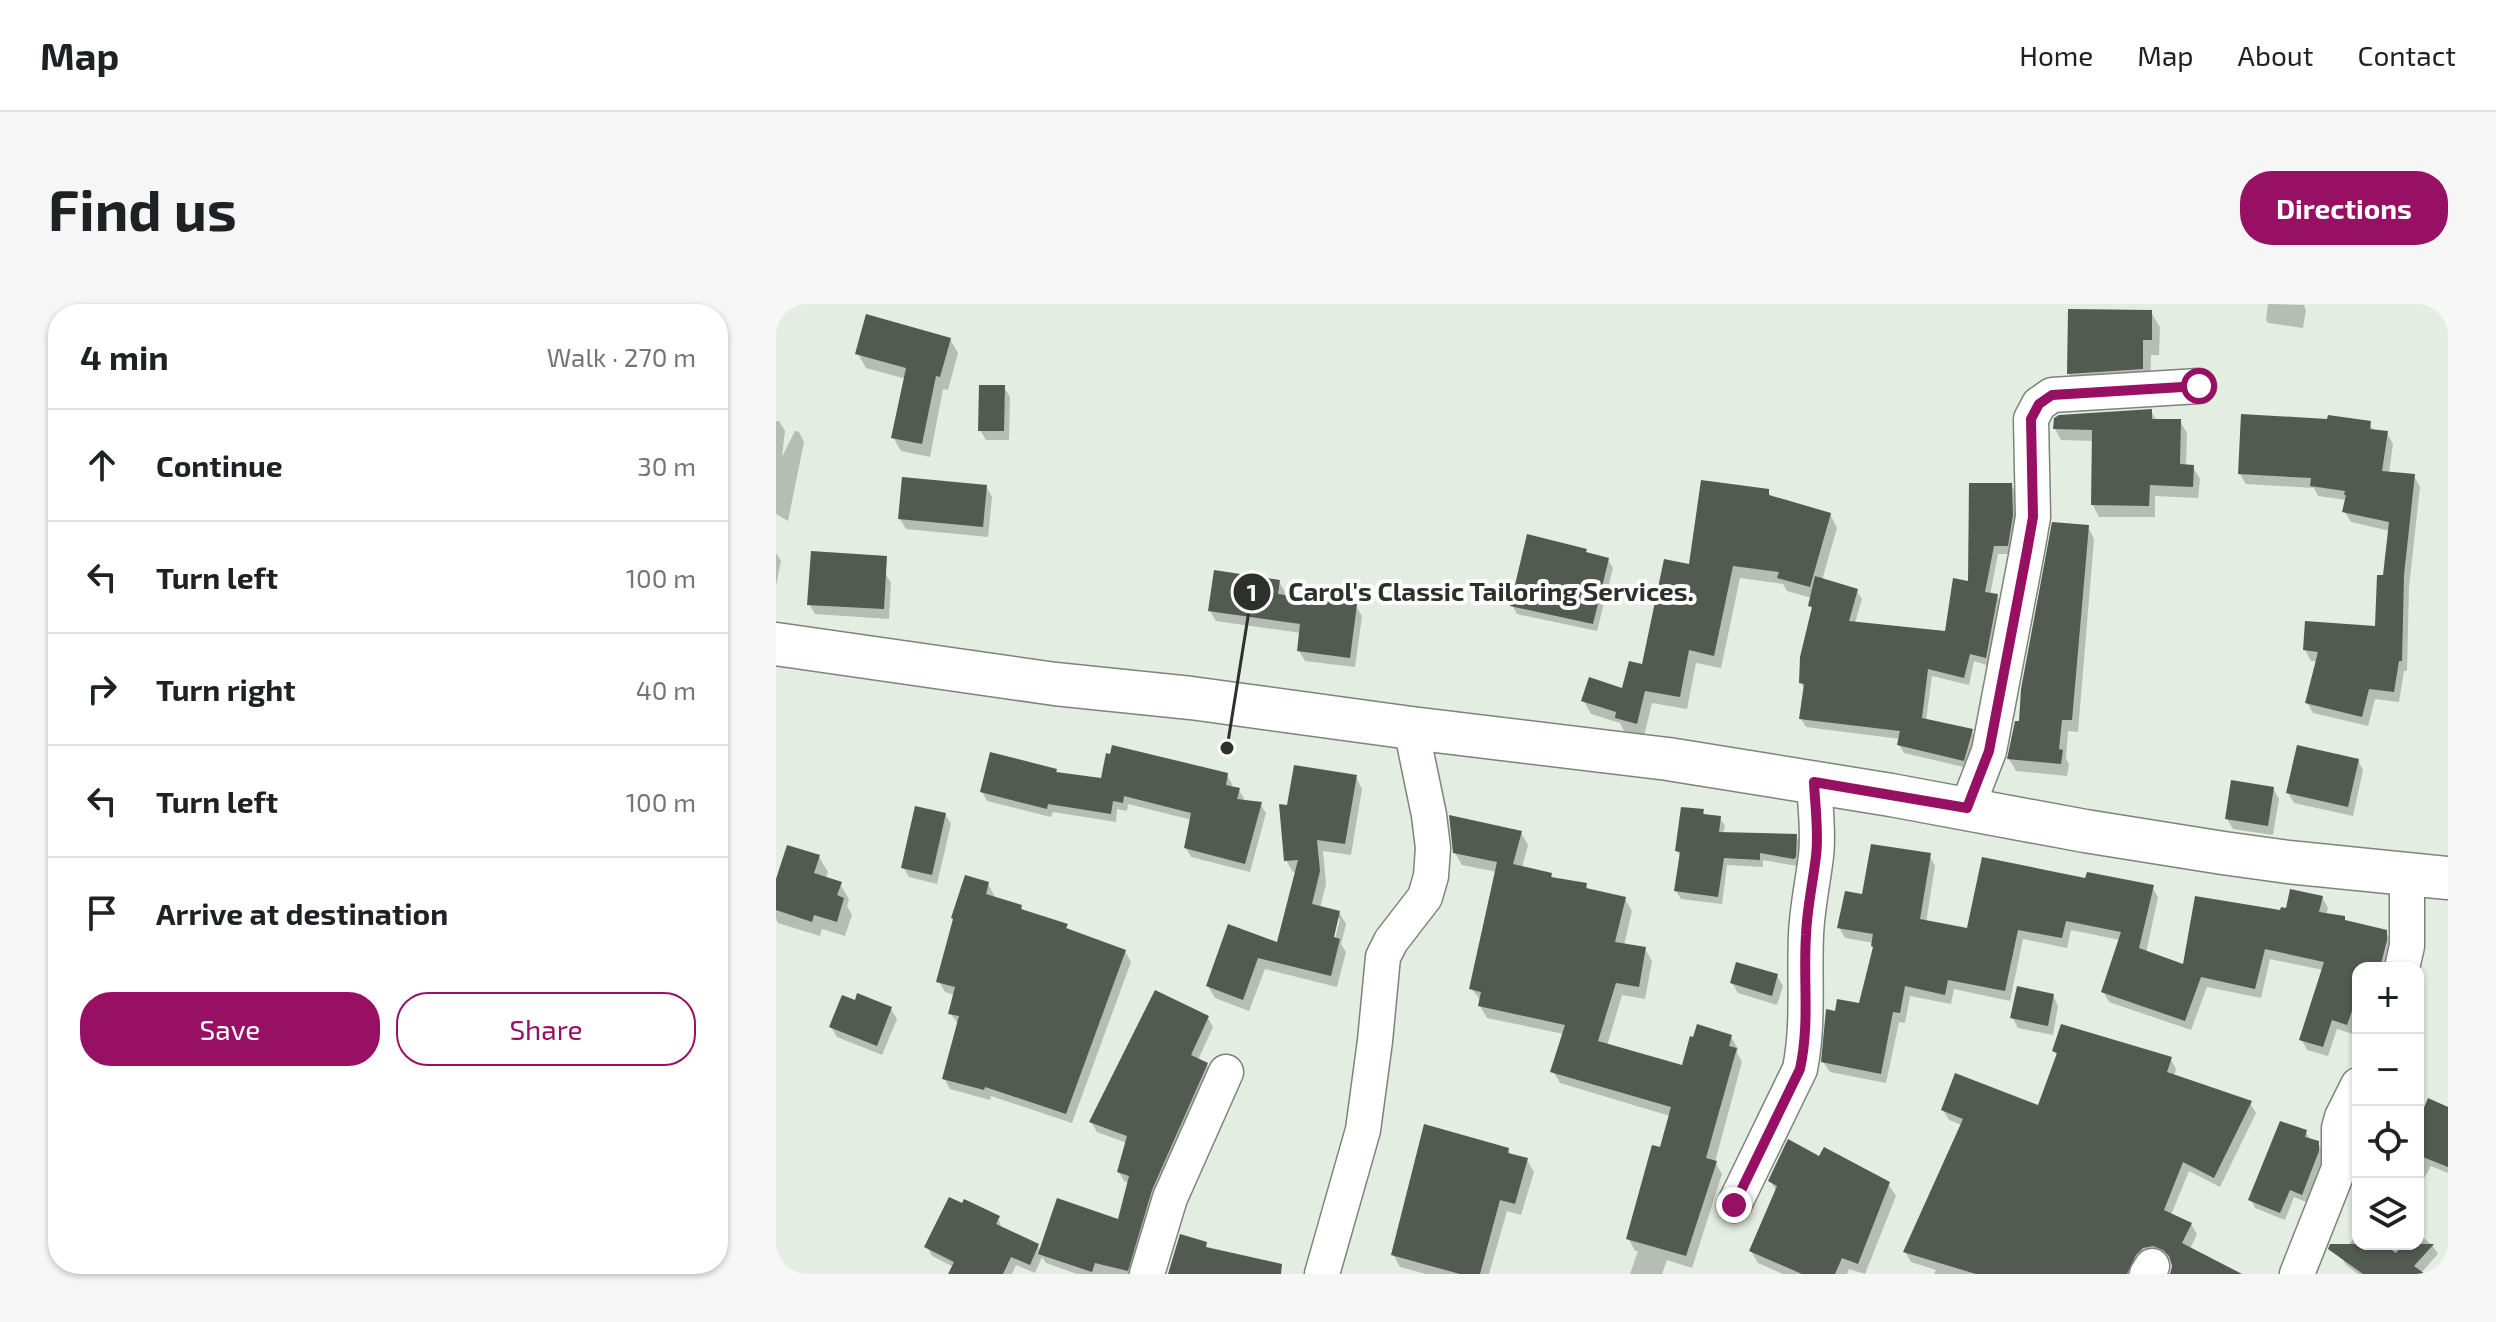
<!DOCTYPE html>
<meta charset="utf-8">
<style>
:root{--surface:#fff;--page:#f6f6f6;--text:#202124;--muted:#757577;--line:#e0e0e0;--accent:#981064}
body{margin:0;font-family:"Exo 2",sans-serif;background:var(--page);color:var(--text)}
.controls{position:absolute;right:24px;bottom:24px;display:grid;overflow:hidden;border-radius:16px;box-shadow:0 2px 6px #0004}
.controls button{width:72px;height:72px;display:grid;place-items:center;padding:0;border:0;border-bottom:2px solid var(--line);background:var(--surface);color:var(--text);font:40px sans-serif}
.stop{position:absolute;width:24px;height:24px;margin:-18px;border:6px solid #981064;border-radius:50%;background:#fff}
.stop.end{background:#981064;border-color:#fff;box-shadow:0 2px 8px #0008}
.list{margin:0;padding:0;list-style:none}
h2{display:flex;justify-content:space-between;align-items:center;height:104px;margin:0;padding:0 32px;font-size:34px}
h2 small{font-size:26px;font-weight:400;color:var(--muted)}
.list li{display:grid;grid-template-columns:52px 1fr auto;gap:24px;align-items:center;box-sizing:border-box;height:112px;padding:0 32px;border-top:2px solid var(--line)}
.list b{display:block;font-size:30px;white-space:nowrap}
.list em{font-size:26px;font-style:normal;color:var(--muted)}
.actions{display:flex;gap:16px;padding:24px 32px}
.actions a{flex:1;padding:18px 0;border:2px solid var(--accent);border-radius:32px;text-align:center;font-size:28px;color:var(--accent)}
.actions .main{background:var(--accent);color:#fff}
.icon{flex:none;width:44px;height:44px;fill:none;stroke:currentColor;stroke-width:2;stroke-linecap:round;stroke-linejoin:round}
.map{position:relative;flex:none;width:1672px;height:970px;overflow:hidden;border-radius:32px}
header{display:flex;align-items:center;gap:48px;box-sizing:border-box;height:112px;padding:0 40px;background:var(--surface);border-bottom:2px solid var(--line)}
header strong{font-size:38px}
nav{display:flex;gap:44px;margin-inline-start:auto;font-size:28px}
.intro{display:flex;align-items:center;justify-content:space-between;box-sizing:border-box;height:192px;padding:0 48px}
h1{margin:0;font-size:56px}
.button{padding:20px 36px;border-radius:32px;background:var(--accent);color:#fff;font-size:28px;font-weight:700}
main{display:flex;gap:48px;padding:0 48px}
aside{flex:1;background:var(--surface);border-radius:32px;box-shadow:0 2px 6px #0004}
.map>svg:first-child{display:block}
.shadow{fill:#0003;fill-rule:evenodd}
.building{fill:#535a51}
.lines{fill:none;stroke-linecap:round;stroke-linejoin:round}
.minor-casing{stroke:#7c847a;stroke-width:37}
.tertiary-casing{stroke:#7c847a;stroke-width:45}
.minor{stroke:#fff;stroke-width:34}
.tertiary{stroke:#fff;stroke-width:42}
.route{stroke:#981064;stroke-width:10}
.leader{fill:none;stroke:#2d302c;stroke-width:3}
.callout-dot{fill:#2d302c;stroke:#fff;stroke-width:3}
.mark-label{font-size:24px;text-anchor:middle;font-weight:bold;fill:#fff}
.callout-label{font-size:26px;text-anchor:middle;font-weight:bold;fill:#2d302c;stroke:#fff;stroke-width:8;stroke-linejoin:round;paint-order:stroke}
</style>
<header>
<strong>Map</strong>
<nav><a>Home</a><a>Map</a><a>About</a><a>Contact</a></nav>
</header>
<div class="intro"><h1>Find us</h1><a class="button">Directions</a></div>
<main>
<aside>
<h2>4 min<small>Walk · 270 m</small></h2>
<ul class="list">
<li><svg class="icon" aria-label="ahead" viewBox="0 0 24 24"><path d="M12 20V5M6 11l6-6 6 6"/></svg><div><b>Continue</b></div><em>30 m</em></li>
<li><svg class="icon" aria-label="left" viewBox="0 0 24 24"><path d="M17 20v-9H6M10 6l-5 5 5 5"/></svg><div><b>Turn left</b></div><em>100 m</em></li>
<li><svg class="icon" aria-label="right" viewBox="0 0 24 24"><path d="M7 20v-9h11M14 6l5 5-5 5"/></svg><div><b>Turn right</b></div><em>40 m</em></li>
<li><svg class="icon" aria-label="left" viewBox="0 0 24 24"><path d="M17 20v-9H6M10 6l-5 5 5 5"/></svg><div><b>Turn left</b></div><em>100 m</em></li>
<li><svg class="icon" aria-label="arrive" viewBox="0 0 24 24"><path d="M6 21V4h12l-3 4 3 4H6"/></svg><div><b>Arrive at destination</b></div></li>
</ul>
<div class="actions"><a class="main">Save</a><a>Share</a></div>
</aside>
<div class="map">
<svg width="1672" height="970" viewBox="0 0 1672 970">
<rect width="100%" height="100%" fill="#e4ede2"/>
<g class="shadow">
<polygon points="1492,0 1528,1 1530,6 1527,24 1492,19 1490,15"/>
<polygon points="1375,8 1384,23 1383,51 1375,51 1374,80 1302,85 1293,70"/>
<polygon points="174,35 182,49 172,86 167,85 154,153 125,147 117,133 130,75 90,64 82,50"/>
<polygon points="228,83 234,93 233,136 210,136 204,126"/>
<polygon points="1375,107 1381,117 1404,117 1411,129 1410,162 1417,163 1424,175 1422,194 1379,192 1379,213 1323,213 1317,201 1318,137 1285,136 1279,125"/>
<polygon points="0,117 3,117 9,127 6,153 19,127 23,128 28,138 12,217 0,210"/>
<polygon points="1593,119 1598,127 1611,129 1617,140 1613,169 1638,172 1644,183 1633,283 1631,367 1628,367 1623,398 1599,395 1592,422 1537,409 1531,399 1541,357 1535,357 1529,346 1601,325 1614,227 1575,218 1568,207 1571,196 1542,192 1538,184 1470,180 1464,170"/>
<polygon points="1235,181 1240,189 1241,221 1236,250 1222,250 1214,291 1221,292 1226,301 1214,362 1198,357 1193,381 1156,372 1150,417 1195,427 1200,435 1192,464 1128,449 1123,441 1124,435 1030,423 1025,415 1029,386 1025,379 1037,306 1035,302 1036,294 1011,287 1007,280 964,274 945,364 920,359 911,405 876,399 868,432 848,427 844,419 815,410 807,396 847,387 867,363 914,263 992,187 995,193 1054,210 1061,224 1046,276 1081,287 1086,295 1079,319 1171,329"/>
<polygon points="210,182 216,193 212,233 130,225 124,215"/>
<polygon points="1312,223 1318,235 1302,428 1292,427 1290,454 1293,460 1291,472 1240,467 1233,455"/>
<polygon points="810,247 811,250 832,256 837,264 821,327 741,310 736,301"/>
<polygon points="0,249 5,257 0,282"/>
<polygon points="109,269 115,279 113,315 39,310 33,300"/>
<polygon points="503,278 509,288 508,293 580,302 586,312 579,363 529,357 523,347 525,329 440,317 434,307"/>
<polygon points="1582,456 1587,466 1577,512 1518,499 1512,489"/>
<polygon points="280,466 282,470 327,476 451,471 456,480 455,484 462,485 468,494 467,498 484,500 490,509 474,568 415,553 410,544 416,516 352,500 351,507 341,505 340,518 277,508 275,513 211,497 206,488"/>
<path d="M 580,473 L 586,485 L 575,551 L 547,547 L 550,580 L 544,604 L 563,608 L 570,620 L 565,640 L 570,648 L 561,683 L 489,665 L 473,707 L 439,694 L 432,682 L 502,641 L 521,568 L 517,568 L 510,556 L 513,503 ZM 560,615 L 564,615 L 557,643 L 553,642 Z"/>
<polygon points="1497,484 1503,495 1497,531 1457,525 1451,515"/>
<polygon points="927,507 930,512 944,514 949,522 947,530 1020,532 1024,540 1021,562 987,556 987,563 951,561 946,600 905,595 900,587 905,553 901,547"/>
<polygon points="169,510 175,520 161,580 133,573 127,563"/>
<polygon points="745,529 752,541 746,564 775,570 777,575 810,581 813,587 849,595 856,607 848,641 869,645 876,657 869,695 846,691 831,742 907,764 955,733 962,745 961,749 966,758 939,858 946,870 916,964 891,956 886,970 854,970 862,947 859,947 852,934 886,845 894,812 784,779 777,767 788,730 711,714 704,702 705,697 695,684 721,568 686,561 679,549"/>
<polygon points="1153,551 1159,562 1150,619 1193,627 1311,577 1376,583 1382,593 1370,649 1409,663 1505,609 1546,593 1552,604 1550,611 1568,614 1571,619 1610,628 1616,639 1612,664 1582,664 1582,714 1577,730 1561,725 1552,752 1531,746 1525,735 1547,666 1494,655 1485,694 1431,683 1415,726 1333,698 1327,687 1344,636 1295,626 1291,644 1247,635 1234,697 1178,685 1175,700 1134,692 1129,719 1123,718 1110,779 1054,768 1047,758 1060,709 1085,702 1099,645 1098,639 1069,634 1063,623 1088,592"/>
<polygon points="43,553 52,568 49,575 64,580 73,595 71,602 76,611 69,632 46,625 44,632 2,619 0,615 0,581"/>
<polygon points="212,580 218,591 217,594 245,602 248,608 290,622 293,627 349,647 355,658 296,819 215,792 214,796 174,785 168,774 183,721 174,709 179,691 169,688 163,678"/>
<polygon points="1001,672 1007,682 1001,701 962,689 956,679"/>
<polygon points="1277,691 1282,702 1277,731 1242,724 1236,713"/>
<polygon points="80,699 115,705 121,715 106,751 61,733 55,723"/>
<polygon points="432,714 437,723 422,756 431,761 436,770 358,970 301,970 270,959 266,953 259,969 240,961 236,970 174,970 178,963 156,952 151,943 222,914 226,925 261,941 265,947 344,918 353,879 348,877 343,868 351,839 321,828 315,818"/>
<polygon points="1278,747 1394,754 1400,765 1398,773 1474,799 1480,809 1444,883 1413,867 1395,911 1415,920 1421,930 1414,945 1461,970 1395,970 1398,964 1395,956 1383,952 1359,970 1158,970 1160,966 1135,958 1129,948 1186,821 1173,816 1167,806 1263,803 1282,753"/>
<polygon points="1672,802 1672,869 1655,862 1642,885 1642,823"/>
<polygon points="1530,828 1535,837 1542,839 1547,848 1547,857 1530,898 1518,893 1509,916 1479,904 1475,896"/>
<polygon points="732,845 735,852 751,856 758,868 745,911 731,907 713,970 650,970 624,963 617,950"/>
<polygon points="994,877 1112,880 1120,892 1089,970 1073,965 1071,970 1007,970 982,959 975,947 1001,888"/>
<polygon points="1582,928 1582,940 1642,940 1642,929 1656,941 1662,950 1644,970 1582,970 1570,961 1565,952"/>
</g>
<g class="building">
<polygon points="1292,5 1376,6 1376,36 1367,36 1367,65 1291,70"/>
<polygon points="90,10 175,34 164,73 160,72 146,140 115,134 130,64 79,50"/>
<polygon points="203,81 229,81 228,127 202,127"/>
<polygon points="1376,105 1376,115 1405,115 1404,160 1418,161 1417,183 1374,181 1373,202 1315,201 1316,126 1277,125 1278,114 1283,111"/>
<polygon points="1465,110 1551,115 1552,111 1595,117 1594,125 1612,127 1606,167 1639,170 1628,271 1626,357 1623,357 1618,388 1593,385 1586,413 1529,399 1542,348 1527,346 1529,317 1599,322 1601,271 1607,271 1613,218 1566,208 1570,191 1568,191 1569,187 1534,182 1535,174 1462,170"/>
<polygon points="126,173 211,181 207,223 122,215"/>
<polygon points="925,176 993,185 993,191 1055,209 1034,283 1001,274 1003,268 957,262 938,352 913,346 904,393 869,387 861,420 839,414 840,408 805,397 813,373 846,384 853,357 866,360 888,255 913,260"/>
<polygon points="1193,179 1236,179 1237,211 1232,242 1218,242 1209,288 1222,290 1210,354 1194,350 1188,374 1152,365 1146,414 1197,425 1188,457 1121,441 1124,427 1023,415 1028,380 1023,379 1024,353 1036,303 1032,302 1039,272 1082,285 1073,317 1169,327 1177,274 1192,277"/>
<polygon points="1276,218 1313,221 1296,416 1286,416 1283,445 1287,446 1285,460 1231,455 1239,417 1243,417 1245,385"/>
<polygon points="751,230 811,245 810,248 833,254 817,320 734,302"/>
<polygon points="35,247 111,252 108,305 31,301"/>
<polygon points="438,266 504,276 502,290 581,300 574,354 521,347 524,320 432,307"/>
<polygon points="336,441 452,469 450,481 464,484 461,495 486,498 469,560 408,544 415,509 348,492 347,499 337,497 335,510 272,500 271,505 204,488 214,448 281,465 280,468 325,474 330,449 334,450"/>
<polygon points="1521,441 1583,455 1572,503 1510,489"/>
<polygon points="518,461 581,471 569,540 541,536 544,567 536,600 564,607 558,633 564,635 555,672 482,654 467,696 430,682 452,620 501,638 522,556 508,557 503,500 511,501"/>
<polygon points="1455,476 1498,483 1492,522 1449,515"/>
<polygon points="139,502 170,509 156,571 125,564"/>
<polygon points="905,503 928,505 927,510 945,512 943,528 1021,530 1020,553 1018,555 984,549 984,556 948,554 942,593 898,587 904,548 899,547"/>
<polygon points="673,511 746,527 737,560 776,569 775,573 811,579 810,584 850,593 839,638 870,643 863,683 840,679 822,737 906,761 914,732 917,733 921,720 956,731 953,742 961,744 930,854 941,857 910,952 850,935 876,841 884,843 895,803 774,768 789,721 702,702 705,688 693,685 721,558 677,549"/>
<polygon points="1095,540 1155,549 1144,615 1191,624 1206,553 1309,574 1311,568 1378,581 1363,644 1407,660 1419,592 1504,606 1505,603 1510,604 1514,585 1547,592 1543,608 1569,612 1569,616 1611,626 1611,636 1604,664 1582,664 1582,705 1577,704 1571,721 1556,716 1547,743 1523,736 1548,658 1489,645 1479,685 1425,673 1409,717 1325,688 1345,628 1290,617 1286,634 1242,626 1229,687 1172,676 1169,691 1129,682 1124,709 1117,708 1105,770 1045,758 1050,705 1059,707 1061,695 1083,699 1097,643 1095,642 1097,630 1061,624 1069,587 1086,590"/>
<polygon points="11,541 44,551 38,569 66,578 61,591 68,594 61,618 38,611 36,618 0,606 0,575"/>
<polygon points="189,571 213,578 210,590 246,601 245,605 292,620 290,624 350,646 290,810 209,783 208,786 166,775 183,712 172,710 179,683 160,678 177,615 175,614"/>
<polygon points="960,658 1002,670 996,692 954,679"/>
<polygon points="1241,682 1278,690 1272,722 1234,714"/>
<polygon points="379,686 433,712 415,751 432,759 376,886 352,967 319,959 316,968 262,950 281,894 342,915 353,872 341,868 351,832 313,818"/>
<polygon points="81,689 116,703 101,742 53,723 66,691 79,696"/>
<polygon points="1285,720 1396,753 1391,768 1476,797 1438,874 1407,858 1388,906 1416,919 1406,939 1466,970 1394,970 1396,962 1393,952 1387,946 1377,942 1367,944 1360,951 1351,970 1200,970 1127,948 1187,815 1165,806 1179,769 1262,801 1281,749 1276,747"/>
<polygon points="1652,794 1672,803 1672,863 1642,851 1642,818"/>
<polygon points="1504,817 1531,826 1529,833 1543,837 1543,847 1526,891 1514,886 1504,909 1472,896"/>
<polygon points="648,820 733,844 732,849 752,854 739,900 724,896 704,970 684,970 615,951"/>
<polygon points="1012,835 1043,852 1048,843 1114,878 1082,960 1066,954 1059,970 1026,970 973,947 1001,882 992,877"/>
<polygon points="173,893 186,899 188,895 224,912 220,920 263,940 254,961 235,953 227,970 172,970 178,958 148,943"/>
<polygon points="404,930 431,938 430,943 506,960 505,970 392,970"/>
<polygon points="1554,940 1607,940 1620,949 1627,940 1658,940 1638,962 1649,970 1587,970 1552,945"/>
</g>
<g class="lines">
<g class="minor-casing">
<g id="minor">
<polyline points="1191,504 1213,447 1251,247 1257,213 1255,115 1263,100 1276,91 1423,82"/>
<polyline points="1626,664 1631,642 1631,569"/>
<path d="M 958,901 L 1024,765 C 1033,719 1028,677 1030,631 C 1031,604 1037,578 1040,552 C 1043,528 1039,502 1038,478"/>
<polyline points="371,970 394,894 450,768"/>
<polyline points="546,970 587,826 599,737 607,653 615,637 649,593 655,572 657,544 653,511 635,424"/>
<polyline points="1371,970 1376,962"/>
<polyline points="1521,970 1563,864 1563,824 1566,813 1582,781"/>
</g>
</g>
<g class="tertiary-casing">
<polyline id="tertiary" points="0,340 279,380 415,394 635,424 892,455 1115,491 1309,527 1447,549 1512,558 1672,574"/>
</g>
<use href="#minor" class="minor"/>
<use href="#tertiary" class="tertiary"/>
</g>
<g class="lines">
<path class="route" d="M 958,901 L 1024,765 C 1034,718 1027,678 1030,631 C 1031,604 1037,578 1040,552 C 1043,528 1039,502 1038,478 L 1191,504 L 1213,447 L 1251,247 L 1257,213 L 1255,115 L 1263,100 L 1276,91 L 1423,82"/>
</g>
<path class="leader" d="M451 444L476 288"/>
<g class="callout-dot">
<circle cx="451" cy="444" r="8"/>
<circle cx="476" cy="288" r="20"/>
</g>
<g class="mark-label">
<text x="476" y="297">1</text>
</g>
<g class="callout-label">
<text x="715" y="297">Carol's Classic Tailoring Services.</text>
</g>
</svg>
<div class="controls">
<button>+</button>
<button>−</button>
<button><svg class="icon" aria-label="locate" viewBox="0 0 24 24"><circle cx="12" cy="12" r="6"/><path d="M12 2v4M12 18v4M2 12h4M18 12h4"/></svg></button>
<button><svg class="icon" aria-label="layers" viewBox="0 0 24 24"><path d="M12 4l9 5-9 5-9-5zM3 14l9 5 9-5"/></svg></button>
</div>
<div class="stop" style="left:1423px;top:82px"></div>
<div class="stop end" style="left:958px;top:901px"></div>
</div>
</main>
